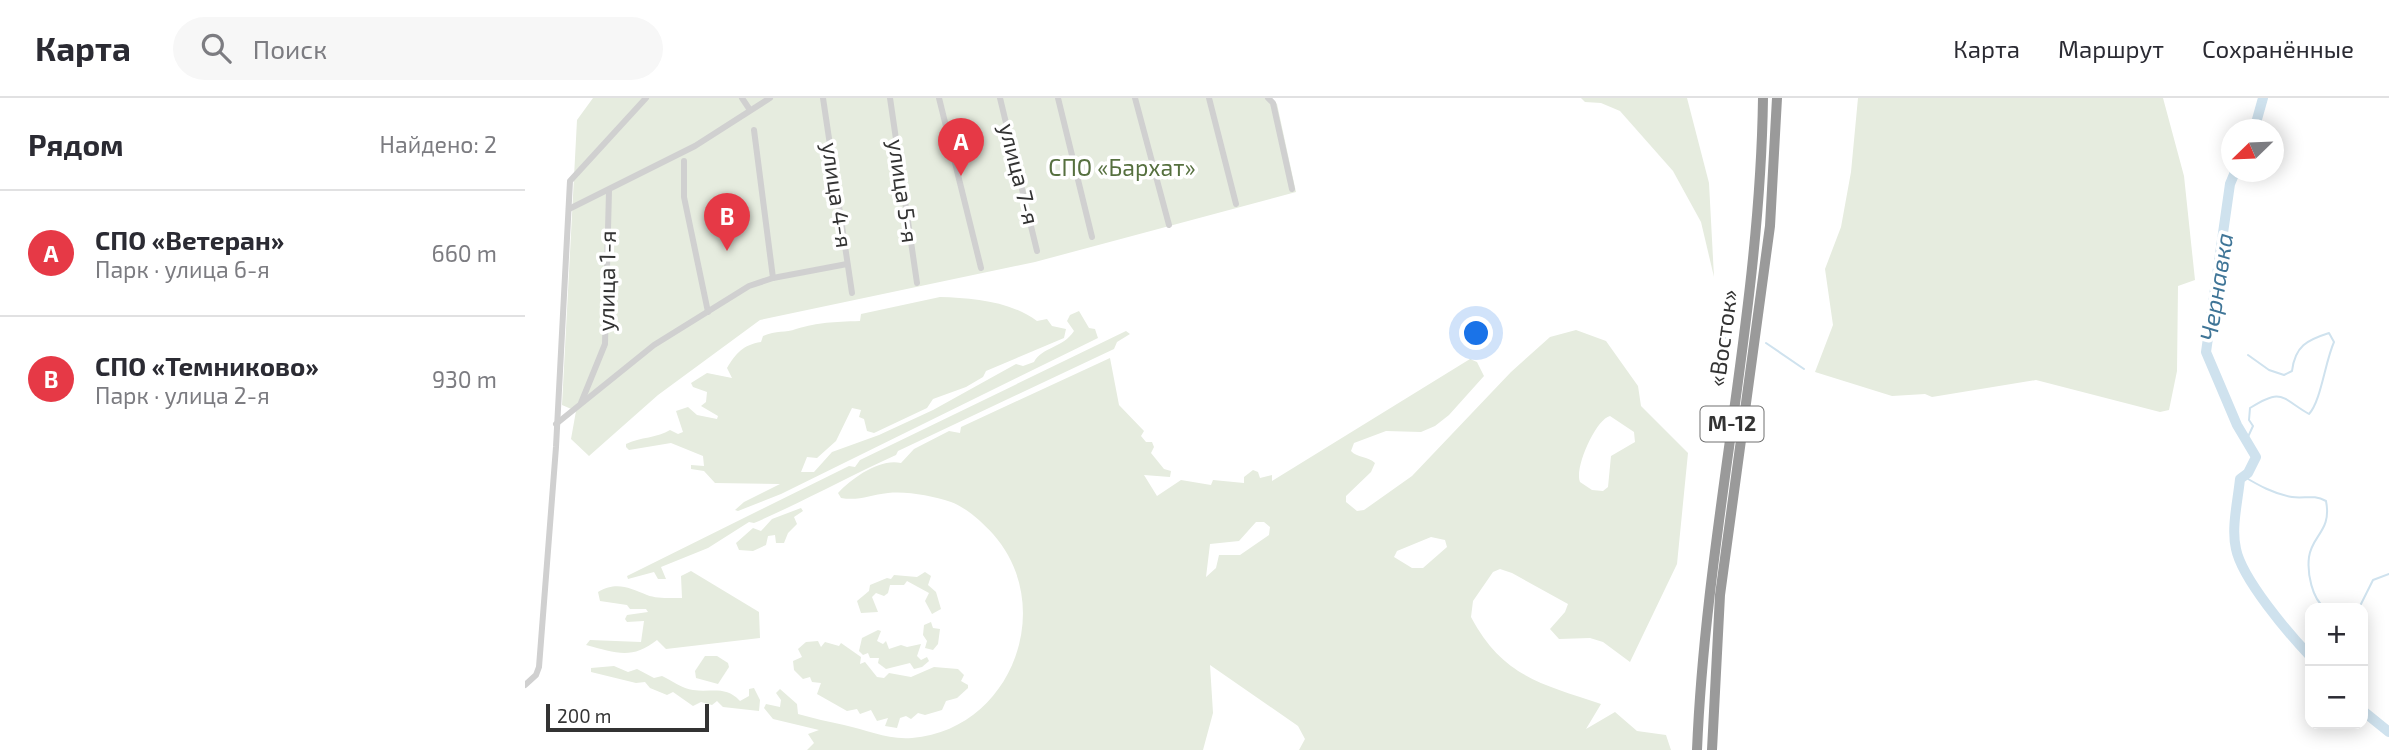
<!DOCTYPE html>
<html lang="ru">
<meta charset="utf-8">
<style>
:root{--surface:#fff;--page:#f7f7f7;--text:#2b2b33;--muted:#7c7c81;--line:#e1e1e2;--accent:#e63946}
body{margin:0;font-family:"Exo 2",sans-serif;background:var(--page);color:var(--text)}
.controls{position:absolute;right:21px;bottom:21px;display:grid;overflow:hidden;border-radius:14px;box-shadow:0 4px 18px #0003}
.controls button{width:63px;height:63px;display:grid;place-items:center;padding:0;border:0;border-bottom:2px solid var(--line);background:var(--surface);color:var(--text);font:35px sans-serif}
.compass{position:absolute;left:1696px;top:21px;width:63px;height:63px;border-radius:50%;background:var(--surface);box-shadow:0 4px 18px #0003;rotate:247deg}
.scale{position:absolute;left:21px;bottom:18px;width:163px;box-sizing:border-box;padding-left:7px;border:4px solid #333;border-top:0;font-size:19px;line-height:24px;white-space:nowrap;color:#333;-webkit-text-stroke:5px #fff;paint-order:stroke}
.you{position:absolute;left:952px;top:236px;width:24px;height:24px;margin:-18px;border:5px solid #fff;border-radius:50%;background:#1a73e8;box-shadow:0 0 0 10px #1a73e833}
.badge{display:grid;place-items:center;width:46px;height:46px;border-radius:50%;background:var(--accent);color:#fff;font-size:23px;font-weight:700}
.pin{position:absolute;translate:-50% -58px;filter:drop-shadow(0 2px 4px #0008)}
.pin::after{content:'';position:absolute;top:37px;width:24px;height:21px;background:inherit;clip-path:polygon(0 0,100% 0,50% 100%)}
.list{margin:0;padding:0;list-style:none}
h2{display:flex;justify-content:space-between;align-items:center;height:91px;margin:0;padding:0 28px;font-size:30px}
h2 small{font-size:23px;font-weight:400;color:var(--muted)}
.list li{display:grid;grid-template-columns:46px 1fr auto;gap:21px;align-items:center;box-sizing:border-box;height:126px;padding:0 28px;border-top:2px solid var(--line)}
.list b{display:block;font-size:26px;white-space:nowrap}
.list p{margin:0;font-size:23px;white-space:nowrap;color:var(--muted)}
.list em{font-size:23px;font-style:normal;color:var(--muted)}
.icon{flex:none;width:38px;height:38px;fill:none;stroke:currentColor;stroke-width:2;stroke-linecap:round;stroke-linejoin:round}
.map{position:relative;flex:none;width:1864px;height:652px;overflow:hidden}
header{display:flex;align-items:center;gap:42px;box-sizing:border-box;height:98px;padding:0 35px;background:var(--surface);border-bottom:2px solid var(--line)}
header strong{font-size:33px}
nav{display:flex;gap:38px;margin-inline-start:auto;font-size:24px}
.search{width:490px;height:63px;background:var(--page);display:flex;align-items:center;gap:18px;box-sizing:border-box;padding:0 24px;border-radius:38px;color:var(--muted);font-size:26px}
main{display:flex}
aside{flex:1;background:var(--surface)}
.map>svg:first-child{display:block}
.green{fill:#e6ecdf;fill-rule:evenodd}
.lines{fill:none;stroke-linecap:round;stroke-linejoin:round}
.stream{stroke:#cfe2ee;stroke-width:2}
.river{stroke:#cfe2ee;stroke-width:10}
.street{stroke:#d0d0d0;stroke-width:6}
.highway{stroke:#9a9a9a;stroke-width:10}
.labels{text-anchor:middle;stroke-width:7;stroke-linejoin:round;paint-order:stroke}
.shield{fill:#fff;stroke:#707070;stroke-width:2}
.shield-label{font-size:21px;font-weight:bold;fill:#333}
.park-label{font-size:23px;fill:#56703f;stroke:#fff}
.street-label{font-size:23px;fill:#333;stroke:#fff}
.water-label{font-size:24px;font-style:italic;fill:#3f7597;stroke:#fff}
</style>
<header>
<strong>Карта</strong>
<div class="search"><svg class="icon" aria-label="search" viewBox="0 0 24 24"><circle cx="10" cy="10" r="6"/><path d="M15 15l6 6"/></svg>Поиск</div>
<nav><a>Карта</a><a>Маршрут</a><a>Сохранённые</a></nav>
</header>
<main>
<aside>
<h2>Рядом<small>Найдено: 2</small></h2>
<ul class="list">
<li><span class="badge">A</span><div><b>СПО «Ветеран»</b><p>Парк · улица 6-я</p></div><em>660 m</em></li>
<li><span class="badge">B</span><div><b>СПО «Темниково»</b><p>Парк · улица 2-я</p></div><em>930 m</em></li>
</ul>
</aside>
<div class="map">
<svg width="1864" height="652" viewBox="0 0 1864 652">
<rect width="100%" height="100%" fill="#fff"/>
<g class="green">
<polygon points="68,0 746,0 752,6 771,94 510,164 235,222 133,297 64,358 46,341 51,313 37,307 52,22"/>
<polygon points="1056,0 1162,0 1184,85 1189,179 1176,124 1148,73 1095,13 1076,5 1060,4"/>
<polygon points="1333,0 1638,0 1659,78 1670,182 1653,188 1652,273 1644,312 1635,314 1511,282 1407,299 1400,296 1367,298 1290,274 1308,227 1300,171 1316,129 1326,74"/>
<path d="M 415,199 C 447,200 485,203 512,223 L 522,221 L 527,228 L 541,231 L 539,240 L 461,273 L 458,279 L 441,289 L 408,301 L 402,310 L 349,335 L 342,333 L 339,321 L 334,319 L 336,312 L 327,310 L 311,343 L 292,360 L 282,359 L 276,374 L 289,374 L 307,354 L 354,337 L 408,312 L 491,266 L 498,268 L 509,264 C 517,249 538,250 549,233 L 542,223 L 545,217 L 554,213 L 564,230 L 570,231 L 573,240 L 256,396 L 213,413 L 210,412 L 219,404 L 255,386 L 190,385 L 179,373 L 166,371 L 166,367 L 179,368 L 178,358 L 146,345 L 104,352 L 101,349 L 101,346 C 115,339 133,340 145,332 L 153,336 L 158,334 L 151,313 L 163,309 L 172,317 L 192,321 L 193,318 L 176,308 L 181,304 L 182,294 L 168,289 L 166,285 L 182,275 L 207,280 L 202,270 C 211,255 218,247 236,244 L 238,238 C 251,232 261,235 271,231 C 295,224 307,224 335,223 L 336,216 Z"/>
<path d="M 1051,232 L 1081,243 L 1113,288 L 1116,308 L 1163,355 L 1152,466 L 1105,564 L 1078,544 L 1065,540 L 1034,541 L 1025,531 L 1040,514 L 1043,506 L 987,475 L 975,471 L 968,474 L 948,503 L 946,519 C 978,579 1017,586 1076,606 L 1061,631 L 1090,614 L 1112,633 L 1141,637 L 1146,652 L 774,652 L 780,641 L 773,628 L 685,567 L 688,615 L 678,652 L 282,652 L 289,645 L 283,636 L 294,632 L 248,621 L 239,610 L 241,606 L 255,609 L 256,602 L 251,595 L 255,591 L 272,606 L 273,616 C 288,620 304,624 319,627 C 343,632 362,642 387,640 C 486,632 533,509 468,436 C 457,424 442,410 426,404 C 407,398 383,393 363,395 C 345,397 334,403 316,400 L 313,395 C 327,380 355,360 376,365 L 389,351 L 424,333 L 435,335 L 436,329 L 585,260 L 594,307 L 619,333 L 616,338 L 621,344 L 627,344 L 629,349 L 626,355 L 639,371 L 646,373 L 645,379 L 619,377 L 632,398 L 656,382 L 686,387 L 688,382 L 719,385 L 719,379 L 728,372 L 733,374 L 735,380 L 747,377 L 747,383 L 945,261 L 952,264 L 959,278 L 924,317 L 910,328 L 896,334 L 861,333 L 829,345 L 826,353 C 832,360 843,358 850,365 L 846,374 L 821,398 L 821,404 L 832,413 L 839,412 L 887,378 L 986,274 L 1025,239 ZM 1085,318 L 1109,334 L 1110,344 L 1086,358 L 1083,389 L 1078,393 L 1067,392 L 1055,384 C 1049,370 1071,321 1085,318 ZM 731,424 L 739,424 L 745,429 L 744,437 L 715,457 L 694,457 L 691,470 L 681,479 L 685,446 L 714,443 ZM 906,439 L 920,442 L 922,449 L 898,470 L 887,470 L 869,459 L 872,453 Z"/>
<path d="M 601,233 L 605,236 L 592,244 L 589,251 L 373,353 L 371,357 C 322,379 278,404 229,425 L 224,424 L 183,450 L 136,469 L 141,481 L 133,481 L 129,474 L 103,481 L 102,478 L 324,368 L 330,369 L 335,362 Z"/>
<polygon points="276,410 278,413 269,419 272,426 263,435 259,445 251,445 250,437 243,438 241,447 228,453 214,452 211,445 228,430 236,433 247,421"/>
<path d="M 166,473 L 234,514 L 235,540 L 141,551 L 132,542 C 107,562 91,555 61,547 L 65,542 L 116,544 L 119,523 L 102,524 L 100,521 L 102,517 L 123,514 L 121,511 L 105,511 L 102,507 L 75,503 L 73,494 C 92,483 104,490 122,497 C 132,501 147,500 157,500 L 156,478 Z"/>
<polygon points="400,474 406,478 403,487 411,494 416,511 407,516 400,503 404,495 382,483 379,487 365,487 363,495 359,498 351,495 347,499 353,514 336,515 332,503 344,493 345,487 362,480 366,481 369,477 392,479"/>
<polygon points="406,524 408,530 415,531 413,546 408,552 400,550 402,543 398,537 399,527"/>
<polygon points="353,532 356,533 352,543 358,546 361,543 364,551 376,547 382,549 396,546 392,558 396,562 402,559 404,563 397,569 389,571 385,565 361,571 353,565 354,560 345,560 343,555 338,557 334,553 337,540"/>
<polygon points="293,543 296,549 300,544 314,548 316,545 336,559 335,566 340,564 352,579 359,580 364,575 386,579 409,569 433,571 439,577 436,583 443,587 443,590 432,600 421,603 417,612 400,617 393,615 386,621 381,618 375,620 372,630 360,628 363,620 352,623 346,612 335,616 332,611 322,613 292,596 296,585 287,584 285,579 278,581 269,572 268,563 277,559 273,551 281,544"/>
<polygon points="180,558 192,558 203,565 204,569 193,586 171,580 170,573"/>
<path d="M 89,568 L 103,574 L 112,571 L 129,580 L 137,578 C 146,582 158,591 168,592 C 186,595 200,587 215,603 L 224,598 L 224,591 L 229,590 L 235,602 L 234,613 L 198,609 L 192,603 L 187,607 L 176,604 L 168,608 L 148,594 L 142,597 L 125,590 L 120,584 L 111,585 L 66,574 L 66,570 Z"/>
</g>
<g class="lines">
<g class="stream">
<polyline points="1201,240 1206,240"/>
<polyline points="1241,245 1279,271"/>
<path d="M 1722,341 L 1728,328 L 1724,322 L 1725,310 C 1758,289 1756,300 1784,316 C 1796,303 1800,264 1809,244 L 1804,235 C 1782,242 1770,248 1767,273 L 1759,277 L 1744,272 L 1723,257"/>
<path d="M 1718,378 C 1733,387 1749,396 1767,399 C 1780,401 1788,396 1801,403 C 1807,433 1787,437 1784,459 C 1782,475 1787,501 1800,510"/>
<polyline points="1834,510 1848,482 1864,476"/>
</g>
<g class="river">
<polyline points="1729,32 1738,0"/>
<path d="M 1710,74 L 1705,86 L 1681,254 L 1712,327 L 1731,359 L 1723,375 L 1715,381 C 1713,402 1706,430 1711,451 C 1717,481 1764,536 1785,558"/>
<polyline points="1838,613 1864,634"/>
</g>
<g class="street">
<polyline points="217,0 225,12"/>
<polyline points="298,0 327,195"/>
<polyline points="365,0 392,185"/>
<polyline points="414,0 456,170"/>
<polyline points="475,0 512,153"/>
<polyline points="533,0 567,139"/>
<polyline points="610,0 644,127"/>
<polyline points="684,0 711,106"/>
<polyline points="743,0 748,5 767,91"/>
<polyline points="229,32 248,180"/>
<polyline points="159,63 159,99 183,214"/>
<polyline points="44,111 170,48 245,0"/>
<polyline points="56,305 80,246 84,93"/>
<polyline points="31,326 129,247 224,188 248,180 322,166"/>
<polyline points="0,587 11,577 14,569 31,349 45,83 121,0"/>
</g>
<g class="highway">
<path d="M 1172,652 C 1181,433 1235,219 1238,0"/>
<polyline points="1187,652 1195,497 1245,128 1252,0"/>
</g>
</g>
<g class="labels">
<rect class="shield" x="1175.5" y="308.5" width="63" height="35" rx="5"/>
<g class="shield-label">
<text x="1207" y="333">М-12</text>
</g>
<g class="park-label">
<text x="597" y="78">СПО «Бархат»</text>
</g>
<g class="street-label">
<text transform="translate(494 76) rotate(76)" y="8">улица 7-я</text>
<text transform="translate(378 93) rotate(82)" y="8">улица 5-я</text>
<text transform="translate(312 97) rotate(82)" y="8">улица 4-я</text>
<text transform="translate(82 183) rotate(-89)" y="8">улица 1-я</text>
<text transform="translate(1198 240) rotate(-82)" y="8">«Восток»</text>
</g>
<g class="water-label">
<text transform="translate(1692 189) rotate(-81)" y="8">Чернавка</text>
</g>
</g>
</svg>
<div class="controls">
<button>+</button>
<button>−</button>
</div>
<svg class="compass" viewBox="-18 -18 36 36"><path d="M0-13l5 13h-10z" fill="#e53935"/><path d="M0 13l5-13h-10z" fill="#7c7c81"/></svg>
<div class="scale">200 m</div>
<div class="you"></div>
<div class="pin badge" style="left:436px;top:78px">A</div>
<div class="pin badge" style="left:202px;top:153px">B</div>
</div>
</main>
